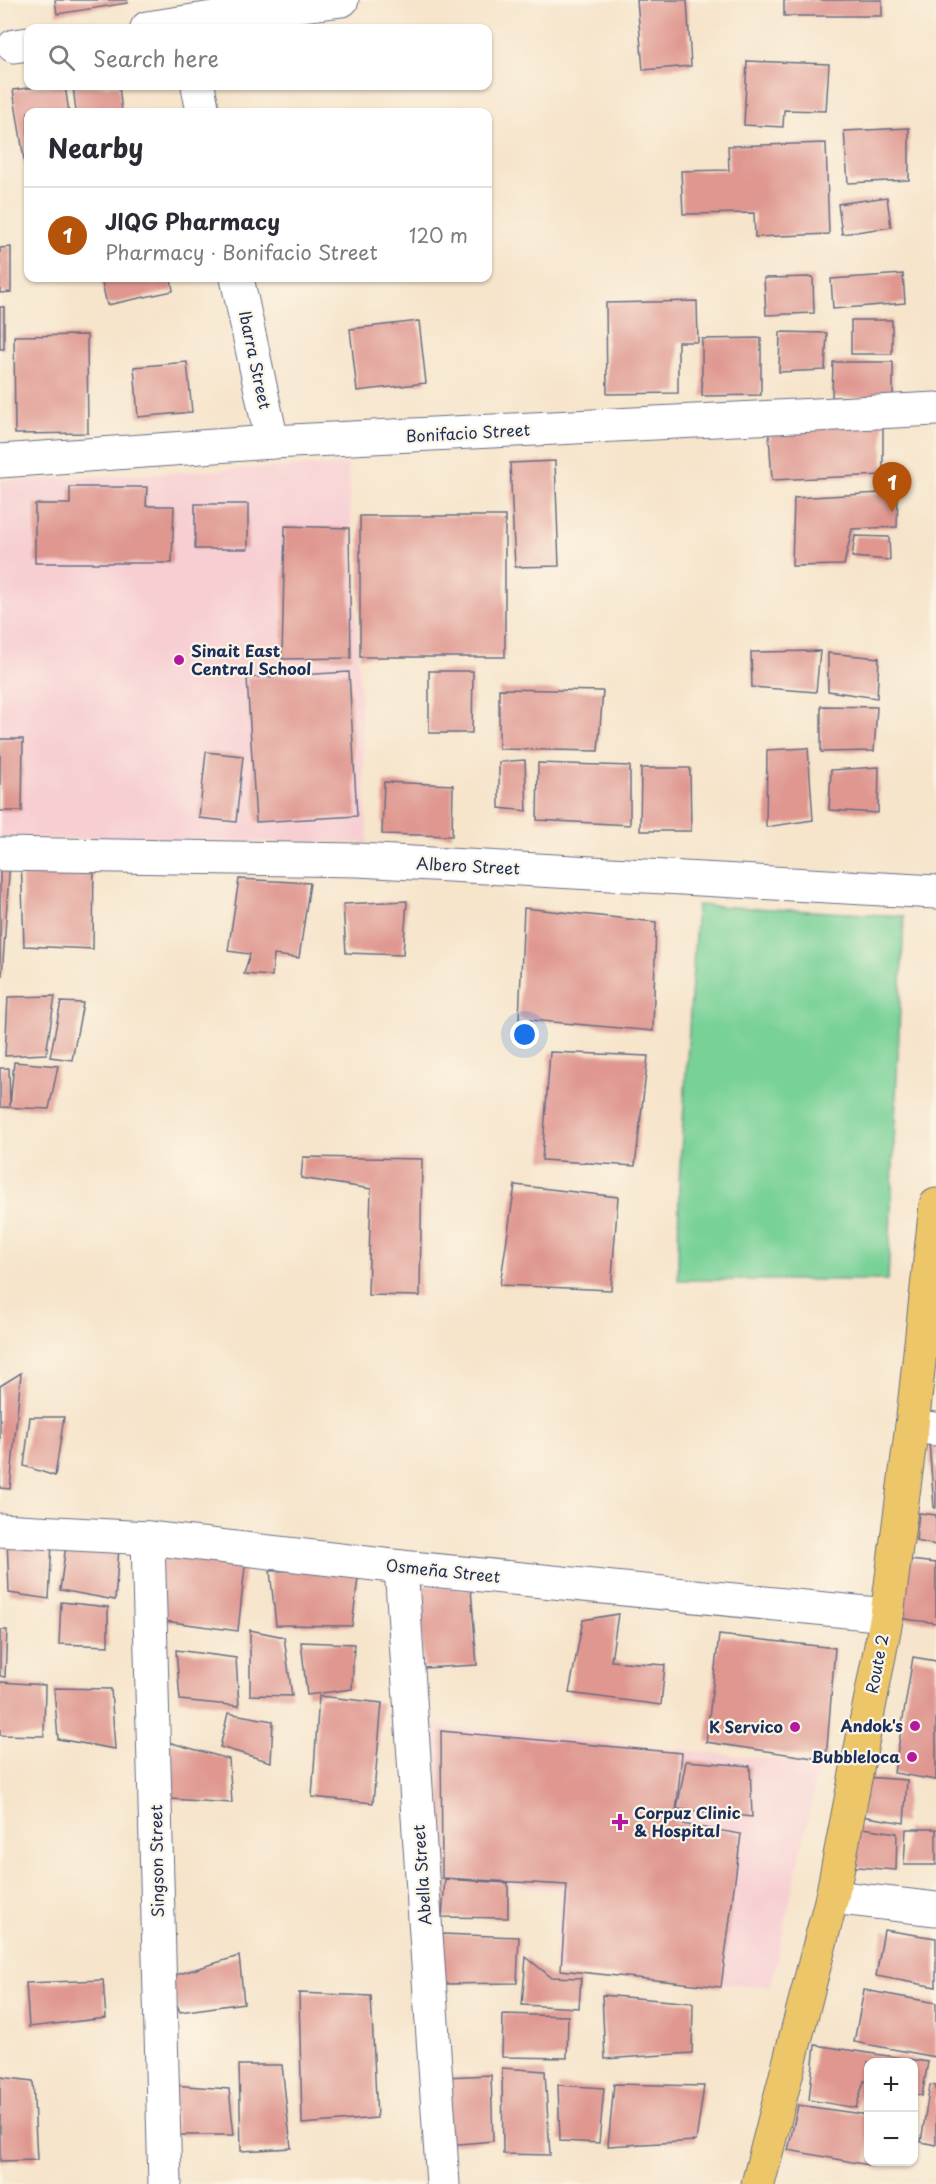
<!DOCTYPE html>
<meta charset="utf-8">
<style>
:root{--surface:#fff;--page:#f2f2f3;--text:#2b2b33;--muted:#7c7c81;--line:#e1e1e2;--accent:#b45309}
body{margin:0;font-family:"Playpen Sans",sans-serif;background:var(--page);color:var(--text)}
.controls{position:absolute;right:18px;bottom:18px;display:grid;overflow:hidden;border-radius:12px;box-shadow:0 2px 4px #0004}
.controls button{width:54px;height:54px;display:grid;place-items:center;padding:0;border:0;border-bottom:2px solid var(--line);background:var(--surface);color:var(--text);font:30px sans-serif}
.you{position:absolute;left:525px;top:1035px;width:21px;height:21px;margin:-15px;border:4px solid #fff;border-radius:50%;background:#1a73e8;box-shadow:0 0 0 9px #1a73e833}
.badge{display:grid;place-items:center;width:39px;height:39px;border-radius:50%;background:var(--accent);color:#fff;font-size:20px;font-weight:700}
.pin{position:absolute;translate:-50% -50px;filter:drop-shadow(0 2px 3px #0008)}
.pin::after{content:'';position:absolute;top:32px;width:21px;height:18px;background:inherit;clip-path:polygon(0 0,100% 0,50% 100%)}
.list{margin:0;padding:0;list-style:none}
h2{display:flex;justify-content:space-between;align-items:center;height:78px;margin:0;padding:0 24px;font-size:26px}
h2 small{font-size:20px;font-weight:400;color:var(--muted)}
.list li{display:grid;grid-template-columns:39px 1fr auto;gap:18px;align-items:center;box-sizing:border-box;height:96px;padding:0 24px;border-top:2px solid var(--line)}
.list b{display:block;font-size:22px;white-space:nowrap}
.list p{margin:0;font-size:20px;white-space:nowrap;color:var(--muted)}
.list em{font-size:20px;font-style:normal;color:var(--muted)}
.icon{flex:none;width:33px;height:33px;fill:none;stroke:currentColor;stroke-width:2;stroke-linecap:round;stroke-linejoin:round}
.map{position:relative;flex:none;width:936px;height:2184px;overflow:hidden}
.search{position:absolute;background:var(--surface);box-shadow:0 2px 4px #0004;left:24px;top:24px;width:468px;height:66px;display:flex;align-items:center;gap:15px;box-sizing:border-box;padding:0 21px;border-radius:12px;color:var(--muted);font-size:22px}
.panel{position:absolute;background:var(--surface);box-shadow:0 2px 4px #0004;left:24px;top:108px;width:468px;height:174px;border-radius:12px}
.map>svg:first-child{display:block}
.built{fill:#f7cfd3}
.green{fill:#78d197;stroke:#4a807a;stroke-width:1.5}
.building{fill:#df9790}
.lines{fill:none;stroke-linecap:round;stroke-linejoin:round}
.minor-casing{stroke:#686e84;stroke-width:35}
.highway-casing{stroke:#686e84;stroke-width:35}
.minor{stroke:#fff;stroke-width:33}
.highway{stroke:#ecc669;stroke-width:33}
.poi-dot{fill:#b5179e;stroke:#fcf5e5;stroke-width:2}
.labels{text-anchor:middle;stroke-width:4.5;stroke-linejoin:round;paint-order:stroke}
.street-label{font-size:16px;fill:#1b2f5e;stroke:#fcf5e5}
.poi-label{font-size:16px;font-weight:bold;fill:#1b2f5e;stroke:#fcf5e5;text-anchor:end}
</style>
<div class="map">
<svg width="936" height="2184" viewBox="0 0 936 2184">
<rect width="100%" height="100%" fill="#fcf5e5"/>
<filter id="ink" filterUnits="userSpaceOnUse"><feTurbulence type="fractalNoise" baseFrequency=".0167" numOctaves="2"/><feDisplacementMap in="SourceGraphic" scale="12" xChannelSelector="R" yChannelSelector="G"/><feConvolveMatrix kernelMatrix="1 2 1 2 8 2 1 2 1" color-interpolation-filters="sRGB"/></filter>
<filter id="wash" filterUnits="userSpaceOnUse"><feTurbulence type="fractalNoise" baseFrequency=".008" numOctaves="4" result="noise"/><feDisplacementMap in="SourceGraphic" scale="24" xChannelSelector="R" yChannelSelector="G"/><feGaussianBlur stdDeviation="1.35" result="paint"/><feColorMatrix in="noise" values="0 0 0 0 0 0 0 0 0 0 0 0 0 0 0 0 0 1.4 0 .05"/><feComposite in="paint" operator="in"/></filter>
<g filter="url(#wash)">
<rect width="100%" height="100%" fill="#f6e4cb"/>
<g class="built">
<polygon points="348,464 368,843 0,838 0,481"/>
<polygon points="426,1724 820,1764 771,1987 554,1972 561,1890 436,1879"/>
</g>
<polygon class="green" points="697,905 904,916 888,1280 678,1280 679,1183"/>
<g id="blocks">
<g class="building">
<polygon points="55,0 127,0 128,3 57,14"/>
<polygon points="637,0 687,0 691,66 643,70"/>
<rect x="784" y="0" width="98" height="16"/>
<polygon points="747,61 829,64 826,111 784,110 783,127 744,125"/>
<polygon points="44,86 65,86 69,112 28,112 27,178 13,90"/>
<polygon points="73,86 119,86 122,112 76,112"/>
<polygon points="909,128 909,180 848,183 844,131"/>
<polygon points="826,143 829,234 755,237 754,213 683,214 681,171 729,170 728,146"/>
<polygon points="887,197 891,227 842,234 838,204"/>
<polygon points="11,247 11,292 0,293 0,248"/>
<polygon points="903,274 905,303 833,309 831,279"/>
<polygon points="813,277 814,313 766,315 764,278"/>
<polygon points="101,278 171,278 173,291 107,305"/>
<polygon points="697,301 698,342 678,342 678,393 607,394 606,303"/>
<rect x="0" y="307" width="4" height="42"/>
<rect x="851" y="320" width="41" height="34"/>
<polygon points="419,321 426,383 357,391 350,329"/>
<polygon points="780,332 827,333 825,370 779,372"/>
<polygon points="87,335 88,433 15,434 14,336"/>
<polygon points="761,338 761,395 702,396 702,339"/>
<polygon points="187,362 192,412 138,417 134,367"/>
<polygon points="833,362 893,362 893,398 832,397"/>
<polygon points="883,414 883,475 772,480 768,421"/>
<polygon points="555,461 559,566 515,567 510,463"/>
<polygon points="70,487 147,487 146,506 174,506 172,563 35,563 35,504 70,504"/>
<polygon points="898,492 897,527 852,529 844,565 792,566 794,498"/>
<rect x="195" y="504" width="53" height="45"/>
<rect x="360" y="516" width="145" height="141"/>
<polygon points="285,526 349,528 351,658 282,659"/>
<polygon points="855,536 889,537 890,560 852,557"/>
<polygon points="820,651 816,692 752,687 751,652"/>
<polygon points="828,653 879,658 877,698 828,691"/>
<polygon points="429,671 473,671 472,733 429,733"/>
<polygon points="349,672 357,816 256,822 247,678"/>
<polygon points="499,689 603,691 598,751 499,749"/>
<polygon points="821,706 877,707 874,751 821,752"/>
<polygon points="0,739 23,739 22,811 0,811"/>
<polygon points="808,748 813,820 766,827 767,750"/>
<polygon points="206,752 243,756 236,822 199,818"/>
<polygon points="525,760 527,811 499,808 499,762"/>
<polygon points="538,763 630,766 630,825 537,820"/>
<polygon points="879,767 878,813 829,810 831,770"/>
<polygon points="641,768 690,768 691,831 640,831"/>
<polygon points="384,782 453,785 452,836 382,834"/>
<polygon points="21,857 94,861 93,949 24,946"/>
<polygon points="0,860 10,860 2,976 0,976"/>
<polygon points="239,879 310,883 299,958 274,955 272,976 244,974 250,954 228,951"/>
<polygon points="407,901 403,955 346,953 343,904"/>
<polygon points="524,908 656,922 653,1031 519,1019"/>
<polygon points="55,996 46,1054 5,1056 8,997"/>
<polygon points="61,1002 83,1003 72,1060 50,1057"/>
<polygon points="550,1052 648,1056 635,1166 542,1160"/>
<polygon points="14,1062 58,1066 49,1109 0,1107 0,1068 9,1068 10,1106"/>
<polygon points="303,1157 422,1159 420,1296 368,1295 371,1189 301,1178"/>
<polygon points="515,1185 618,1197 611,1290 500,1285"/>
<polygon points="21,1373 10,1489 0,1488 0,1386"/>
<polygon points="30,1417 64,1417 55,1476 24,1466"/>
<polygon points="929,1442 936,1442 936,1508 934,1508"/>
<polygon points="919,1513 936,1515 936,1545 916,1541"/>
<polygon points="7,1537 52,1543 49,1599 9,1593"/>
<polygon points="66,1545 119,1548 115,1600 60,1590"/>
<polygon points="160,1549 245,1566 238,1631 157,1620"/>
<polygon points="900,1559 936,1563 936,1623 897,1618"/>
<polygon points="359,1570 352,1626 276,1625 270,1571"/>
<polygon points="418,1585 471,1589 477,1665 424,1668"/>
<polygon points="61,1602 108,1607 108,1646 59,1644"/>
<polygon points="618,1614 611,1661 665,1665 661,1705 569,1693 583,1620"/>
<polygon points="0,1630 7,1630 5,1677 0,1676"/>
<polygon points="250,1630 284,1637 292,1696 250,1695"/>
<polygon points="719,1635 835,1648 826,1760 706,1742"/>
<polygon points="301,1642 354,1644 352,1689 307,1695"/>
<polygon points="176,1650 236,1658 239,1706 180,1700"/>
<polygon points="913,1657 936,1661 936,1780 894,1773"/>
<polygon points="0,1682 45,1685 44,1736 0,1735"/>
<polygon points="54,1688 111,1689 115,1749 58,1739"/>
<polygon points="319,1696 382,1703 373,1803 312,1797"/>
<polygon points="228,1713 273,1721 271,1762 220,1747"/>
<polygon points="441,1731 682,1753 675,1823 741,1834 721,1987 561,1970 567,1885 442,1878"/>
<polygon points="168,1742 229,1759 232,1803 170,1799"/>
<polygon points="686,1761 750,1766 752,1817 677,1809"/>
<polygon points="864,1777 907,1780 904,1823 861,1816"/>
<polygon points="848,1826 897,1833 896,1870 844,1866"/>
<polygon points="906,1829 936,1829 936,1865 904,1865"/>
<polygon points="445,1879 508,1883 508,1918 442,1917"/>
<polygon points="884,1930 936,1938 936,1987 876,1976"/>
<polygon points="442,1934 519,1937 517,1983 442,1984"/>
<polygon points="239,1956 244,2003 180,2012 166,1978"/>
<polygon points="526,1957 551,1977 581,1978 579,2008 522,2005"/>
<polygon points="103,1980 106,2018 29,2027 26,1983"/>
<polygon points="864,1990 936,2003 936,2057 854,2042"/>
<polygon points="299,1993 371,1996 377,2118 302,2124"/>
<polygon points="602,1995 693,2003 692,2053 605,2059"/>
<polygon points="503,2014 568,2016 567,2058 502,2057"/>
<polygon points="815,2045 928,2062 922,2096 914,2093 914,2062 868,2062 868,2082 864,2081 856,2108 809,2100"/>
<polygon points="239,2065 282,2065 291,2148 241,2151"/>
<polygon points="502,2068 545,2071 550,2155 503,2154"/>
<polygon points="491,2075 493,2141 448,2145 445,2077"/>
<polygon points="0,2077 33,2081 37,2160 0,2161"/>
<polygon points="614,2084 704,2086 696,2141 608,2146"/>
<polygon points="171,2085 229,2089 234,2135 177,2135"/>
<polygon points="558,2085 604,2088 599,2143 560,2141"/>
<polygon points="930,2085 936,2086 936,2145 921,2142"/>
<polygon points="798,2105 868,2115 868,2162 874,2162 873,2166 788,2150"/>
</g>
</g>
</g>
<g filter="url(#ink)">
<use href="#blocks" fill-opacity="0" stroke="#686e84" stroke-width="1.5"/>
<g class="lines">
<g class="minor-casing">
<g id="minor">
<polyline points="147,28 272,9 342,0"/>
<polyline points="14,46 28,44"/>
<polyline points="198,86 203,112"/>
<polyline points="237,278 272,442"/>
<polyline points="0,461 272,442 936,409"/>
<polyline points="0,854 358,860 936,892"/>
<polyline points="912,1426 936,1429"/>
<polyline points="0,1530 148,1538 401,1567 887,1615"/>
<polyline points="148,1538 165,2184"/>
<polyline points="401,1567 443,2184"/>
<polyline points="832,1897 936,1909"/>
</g>
</g>
<g class="highway-casing">
<polyline id="highway" points="758,2184 832,1897 887,1615 912,1426 936,1205"/>
</g>
<use href="#minor" class="minor"/>
<use href="#highway" class="highway"/>
</g>
</g>
<g class="poi-dot">
<circle cx="179" cy="660" r="6"/>
<circle cx="915" cy="1726" r="6"/>
<circle cx="795" cy="1727" r="6"/>
<circle cx="912" cy="1757" r="6"/>
<path d="M617 1813h6v6h6v6h-6v6h-6v-6h-6v-6h6z"/>
</g>
<g class="labels">
<g class="street-label">
<text transform="translate(255 360) rotate(78)" y="6">Ibarra Street</text>
<text transform="translate(468 433) rotate(-3)" y="6">Bonifacio Street</text>
<text transform="translate(468 866) rotate(3)" y="6">Albero Street</text>
<text transform="translate(443 1571) rotate(6)" y="6">Osmeña Street</text>
<text transform="translate(877 1664) rotate(-79)" y="6">Route 2</text>
<text transform="translate(157 1861) rotate(-91)" y="6">Singson Street</text>
<text transform="translate(422 1875) rotate(-94)" y="6">Abella Street</text>
</g>
<g class="poi-label">
<text x="191" y="657" text-anchor="start">Sinait East<tspan x="191" dy="18">Central School</tspan></text>
<text x="903" y="1732">Andok's</text>
<text x="783" y="1733">K Servico</text>
<text x="900" y="1763">Bubbleloca</text>
<text x="634" y="1819" text-anchor="start">Corpuz Clinic<tspan x="634" dy="18">&amp; Hospital</tspan></text>
</g>
</g>
</svg>
<div class="controls">
<button>+</button>
<button>−</button>
</div>
<div class="you"></div>
<div class="pin badge" style="left:892px;top:512px">1</div>
<div class="search"><svg class="icon" aria-label="search" viewBox="0 0 24 24"><circle cx="10" cy="10" r="6"/><path d="M15 15l6 6"/></svg>Search here</div>
<section class="panel">
<h2>Nearby<small></small></h2>
<ul class="list">
<li><span class="badge">1</span><div><b>JIQG Pharmacy</b><p>Pharmacy · Bonifacio Street</p></div><em>120 m</em></li>
</ul>
</section>
</div>
